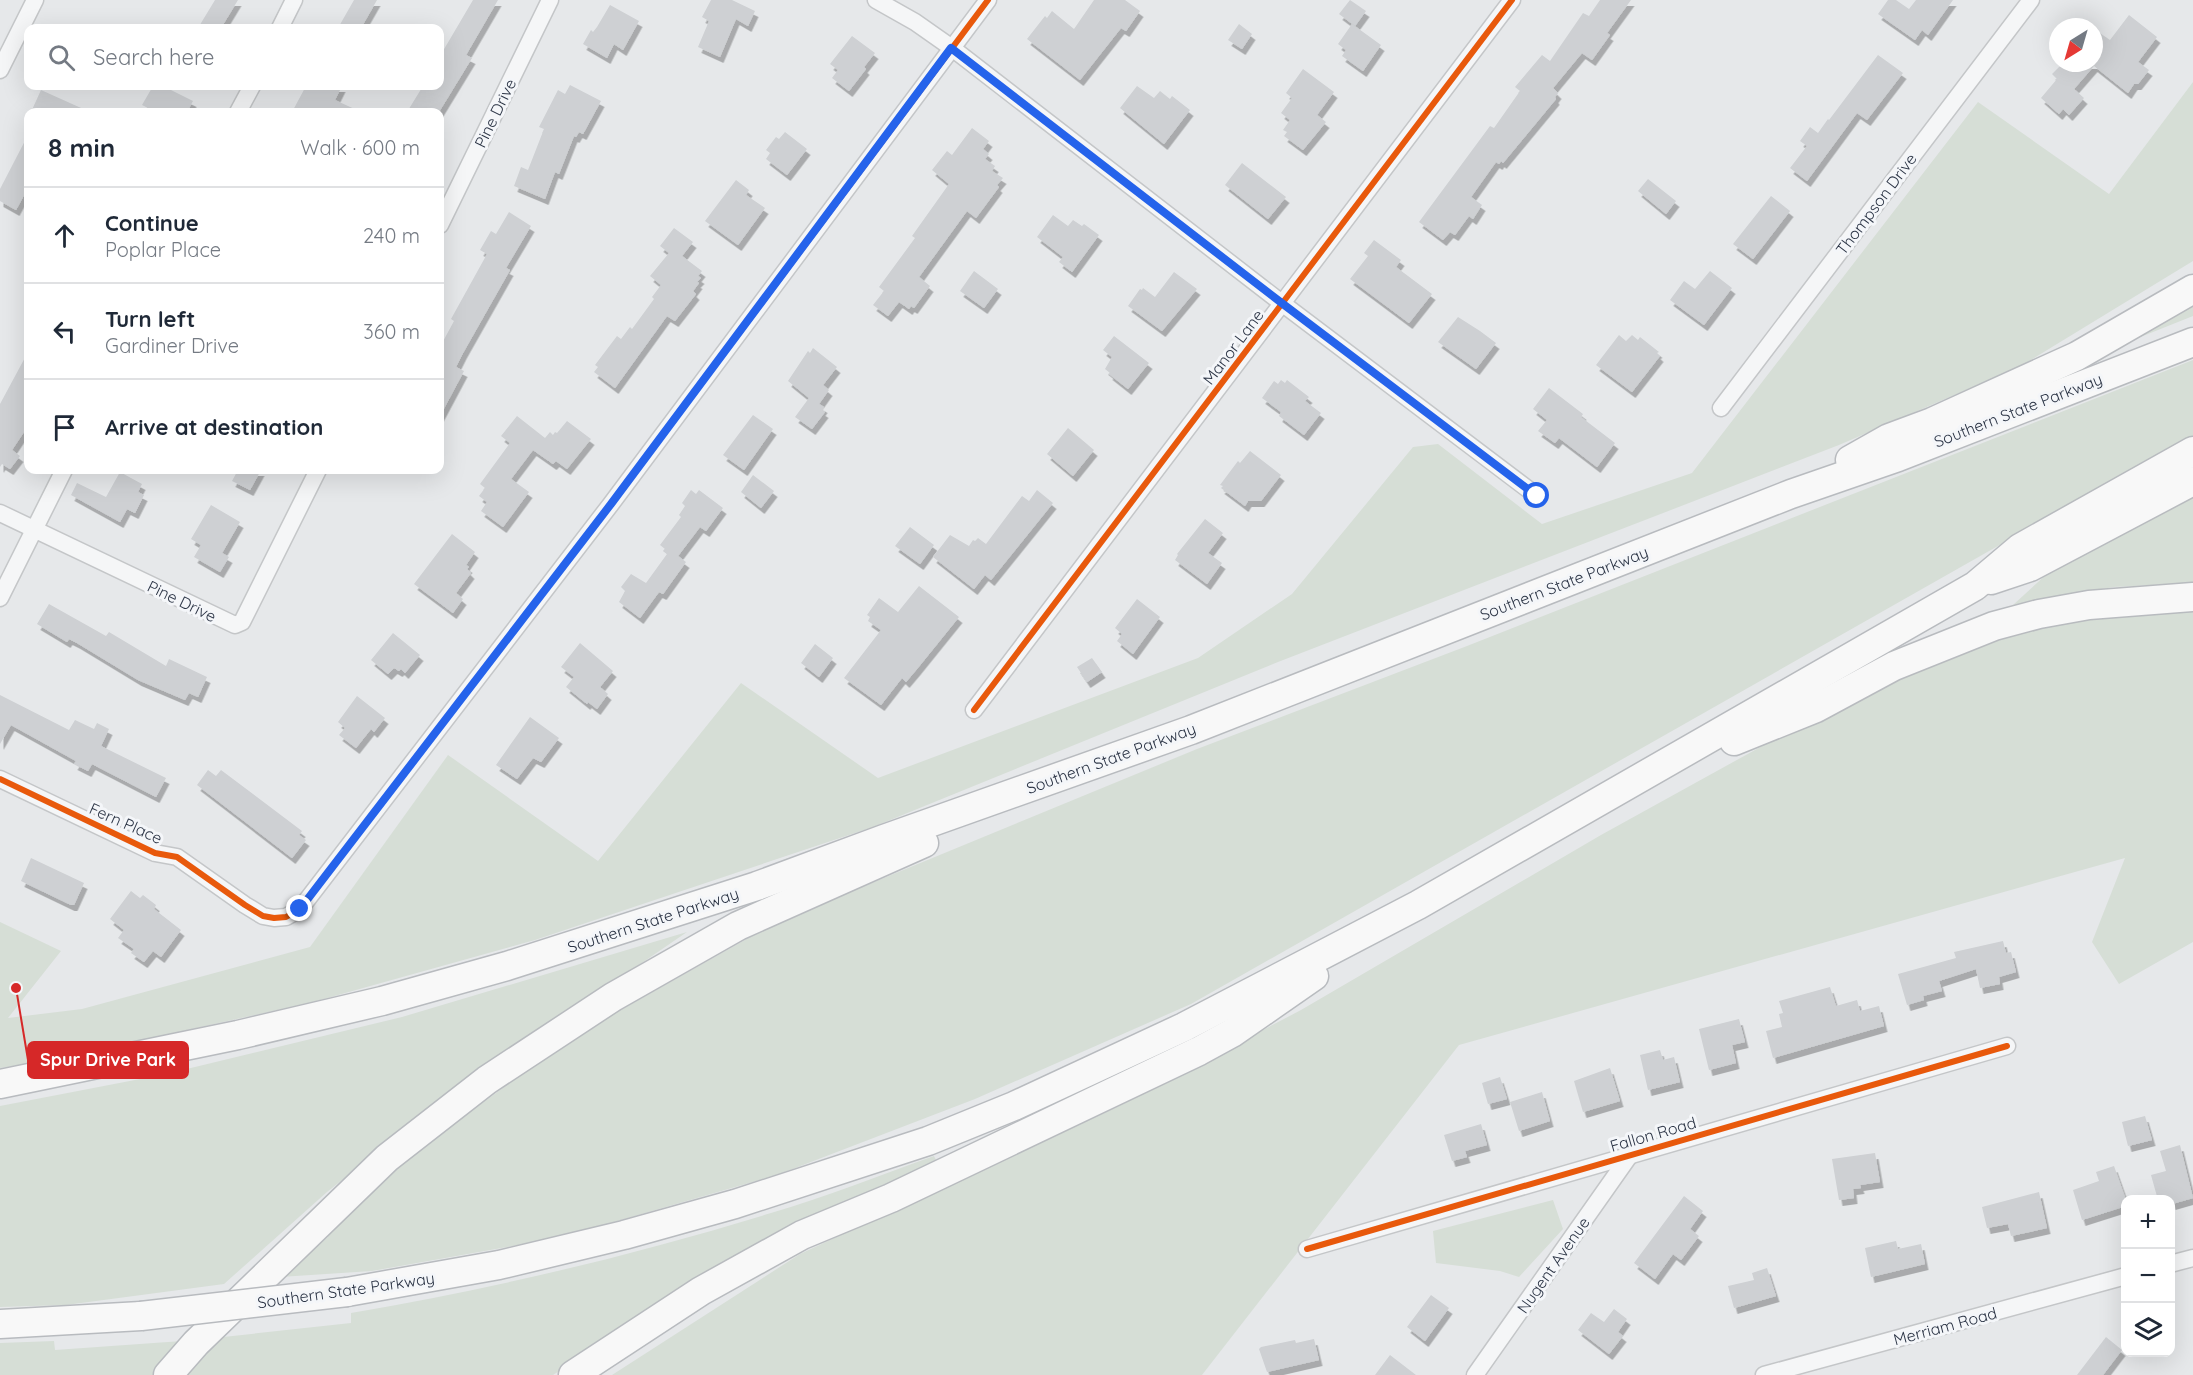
<!DOCTYPE html>
<meta charset="utf-8">
<style>
:root{--surface:#fff;--page:#f6f6f7;--text:#1f2937;--muted:#747a83;--line:#e0e1e3}
body{margin:0;font-family:Quicksand,sans-serif;background:var(--page);color:var(--text)}
.controls{position:absolute;right:18px;bottom:18px;display:grid;overflow:hidden;border-radius:12px;box-shadow:0 6px 24px #0002}
.controls button{width:54px;height:54px;display:grid;place-items:center;padding:0;border:0;border-bottom:2px solid var(--line);background:var(--surface);color:var(--text);font:30px sans-serif}
.compass{position:absolute;left:2049px;top:18px;width:54px;height:54px;border-radius:50%;background:var(--surface);box-shadow:0 6px 24px #0002;rotate:217deg}
.stop{position:absolute;width:18px;height:18px;margin:-14px;border:4px solid #2563eb;border-radius:50%;background:#fff}
.stop.end{background:#2563eb;border-color:#fff;box-shadow:0 2px 6px #0008}
.list{margin:0;padding:0;list-style:none}
h2{display:flex;justify-content:space-between;align-items:center;height:78px;margin:0;padding:0 24px;font-size:26px}
h2 small{font-size:20px;font-weight:400;color:var(--muted)}
.list li{display:grid;grid-template-columns:39px 1fr auto;gap:18px;align-items:center;box-sizing:border-box;height:96px;padding:0 24px;border-top:2px solid var(--line)}
.list b{display:block;font-size:22px;white-space:nowrap}
.list p{margin:0;font-size:20px;white-space:nowrap;color:var(--muted)}
.list em{font-size:20px;font-style:normal;color:var(--muted)}
.icon{flex:none;width:33px;height:33px;fill:none;stroke:currentColor;stroke-width:2;stroke-linecap:round;stroke-linejoin:round}
.map{position:relative;flex:none;width:2193px;height:1375px;overflow:hidden}
.search{position:absolute;background:var(--surface);box-shadow:0 6px 24px #0002;left:24px;top:24px;width:420px;height:66px;display:flex;align-items:center;gap:15px;box-sizing:border-box;padding:0 21px;border-radius:12px;color:var(--muted);font-size:22px}
.panel{position:absolute;background:var(--surface);box-shadow:0 6px 24px #0002;left:24px;top:108px;width:420px;height:366px;border-radius:12px}
.map>svg:first-child{display:block}
.green{fill:#d6ded6}
.building{fill:#ced0d3;filter:url(#shadow)}
.lines{fill:none;stroke-linecap:round;stroke-linejoin:round}
.street-casing{stroke:#c4c6c8;stroke-width:19}
.highway-casing{stroke:#b8bbbf;stroke-width:31}
.street{stroke:#f5f6f7;stroke-width:16}
.highway{stroke:#f8f8f8;stroke-width:28}
.highway-bridge-casing{stroke:#b8bbbf;stroke-width:31;stroke-linecap:butt}
.highway-bridge{stroke:#f8f8f8;stroke-width:28}
.cycleway-casing{stroke:#f4f6f9;stroke-width:10}
.cycleway{stroke:#e8590c;stroke-width:6}
.route{stroke:#2563eb;stroke-width:8}
.labels{text-anchor:middle;stroke-width:6;stroke-linejoin:round;paint-order:stroke}
.street-label{font-size:16px;fill:#2b3445;stroke:#f4f6f9}
.leader{fill:none;stroke:#d62828;stroke-width:2}
.callout-dot{fill:#d62828;stroke:#f4f6f9;stroke-width:2}
.callout{fill:#d62828;stroke:#d62828;stroke-width:2}
.callout-label{font-size:18px;text-anchor:middle;font-weight:bold;fill:#fff}
</style>
<div class="map">
<svg width="2193" height="1375" viewBox="0 0 2193 1375">
<defs>
<filter id="shadow"><feDropShadow dx="3.5" dy="6" stdDeviation="0" flood-color="#0004"/></filter>
</defs>
<rect width="100%" height="100%" fill="#e6e8ea"/>
<g class="green">
<polygon points="2193,82 2193,261 2021,366 1839,445 1278,662 873,827 535,940 313,1002 57,1059 0,1068 0,922 61,951 8,1018 82,1009 310,947 448,755 598,861 741,683 878,778 1198,658 1292,594 1413,447 1438,444 1542,524 1692,473 1978,102 2109,194"/>
<polygon points="2193,295 2193,316 2133,340 2131,336"/>
<polygon points="2193,360 2193,439 2012,538 1191,1004 975,1099 777,1175 558,1238 372,1271 280,1277 328,1237 325,1232 413,1154 571,1038 777,922 1197,749 1467,646"/>
<polygon points="2193,493 2193,583 2113,587 2013,605 2049,572"/>
<polygon points="2193,609 2193,942 2119,984 2092,942 2125,858 1459,1045 1202,1375 612,1375 800,1254 1119,1106 1301,1010 1601,835 1907,666 2046,623"/>
<polygon points="687,932 455,1091 327,1192 224,1284 66,1305 0,1307 0,1106 166,1074 402,1017"/>
<path d="M 934,1156 L 937,1162 L 690,1287 L 553,1375 L 184,1375 L 214,1338 L 351,1323 L 351,1313 C 493,1289 634,1255 771,1213 C 826,1197 880,1175 934,1156 Z"/>
<polygon points="1553,1200 1563,1229 1519,1277 1500,1271 1436,1263 1433,1231"/>
<polygon points="54,1341 55,1350 182,1341 153,1375 0,1375 0,1343"/>
</g>
<g class="building">
<polygon points="215,0 238,0 221,28 198,28"/>
<polygon points="354,0 377,0 361,28 338,28"/>
<polygon points="473,0 498,0 466,55 472,58 439,112 407,112 423,86 440,86 440,56"/>
<polygon points="711,0 732,0 755,11 748,26 736,19 720,57 698,47 709,21 702,17"/>
<polygon points="1094,0 1125,0 1140,11 1126,31 1121,28 1080,80 1027,39 1045,16 1047,18 1052,11 1074,29"/>
<polygon points="1350,0 1366,11 1355,26 1339,14"/>
<polygon points="1600,0 1631,0 1607,33 1610,35 1592,60 1582,53 1553,88 1558,93 1555,97 1556,99 1503,163 1501,161 1499,164 1496,162 1471,197 1482,205 1473,219 1469,216 1455,235 1450,232 1443,240 1419,222 1490,126 1494,128 1520,91 1515,87 1542,55 1550,61 1583,13 1589,16"/>
<polygon points="1888,0 1896,0 1909,9 1916,0 1953,0 1928,35 1922,30 1915,40 1878,14"/>
<polygon points="610,5 639,21 623,50 614,44 607,58 583,44 591,30 593,32 597,27"/>
<polygon points="2129,15 2157,37 2138,62 2149,70 2138,84 2134,84 2128,93 2094,66 2074,89 2084,98 2069,115 2063,109 2059,114 2041,98 2057,79 2052,74 2063,63 2094,63 2094,29 2110,40"/>
<polygon points="1239,24 1252,34 1242,49 1228,40"/>
<polygon points="1352,24 1381,45 1363,71 1342,56 1346,50 1338,44"/>
<polygon points="852,36 875,53 864,67 866,69 849,91 832,78 838,70 830,64"/>
<polygon points="1878,55 1903,73 1867,120 1857,113 1807,181 1790,168 1807,146 1800,141 1810,127 1818,133 1828,119 1829,120"/>
<polygon points="1303,69 1334,92 1317,115 1326,122 1303,150 1284,136 1287,132 1283,130 1290,120 1281,113 1292,98 1286,93"/>
<polygon points="570,85 601,101 583,134 579,132 576,137 574,136 559,174 555,172 545,199 514,186 521,167 528,170 544,129 539,127 558,90 565,94"/>
<polygon points="153,86 163,86 193,101 187,112 156,112 142,105"/>
<polygon points="306,86 342,86 335,100 361,112 292,112"/>
<polygon points="1137,86 1154,98 1160,91 1170,99 1172,96 1190,110 1164,144 1120,108"/>
<polygon points="41,90 90,112 31,112"/>
<polygon points="972,128 989,141 983,149 989,154 985,159 995,166 992,171 1003,178 997,185 999,187 976,218 967,211 919,277 930,286 914,308 911,306 909,309 899,302 888,316 873,305 884,291 879,287 915,238 912,236 949,184 932,170 947,151 952,155"/>
<polygon points="785,132 807,149 787,175 766,159 770,153 766,150 776,137 779,139"/>
<polygon points="28,135 28,188 16,210 0,201 0,189"/>
<polygon points="1242,163 1286,197 1268,219 1225,185"/>
<polygon points="1648,179 1676,201 1666,214 1638,191"/>
<polygon points="736,180 749,190 746,195 765,208 738,245 705,221"/>
<polygon points="1771,196 1790,211 1753,259 1733,244"/>
<polygon points="509,212 531,226 506,268 510,270 463,353 456,367 464,371 440,416 440,347 454,321 451,319 487,254 480,250 491,231 496,234"/>
<polygon points="1053,215 1068,226 1073,220 1082,226 1084,224 1099,235 1072,272 1059,262 1063,257 1037,237"/>
<polygon points="674,228 693,242 682,256 702,271 698,276 701,278 697,282 699,283 693,291 696,294 675,321 667,316 615,388 594,372 598,367 595,365 617,336 621,339 630,327 632,329 654,299 652,297 661,285 650,276 669,253 660,246"/>
<polygon points="1374,240 1401,260 1396,267 1432,294 1409,323 1350,279 1368,256 1364,253"/>
<polygon points="974,271 998,289 984,308 960,291"/>
<polygon points="1710,271 1732,288 1704,325 1670,300 1684,281 1695,289"/>
<polygon points="1174,272 1197,289 1162,331 1128,306 1140,289 1142,290 1143,288 1155,297"/>
<polygon points="1458,317 1480,331 1496,343 1476,369 1438,342"/>
<polygon points="1619,335 1626,341 1632,335 1638,340 1640,337 1659,352 1657,353 1660,356 1632,392 1596,365"/>
<polygon points="1114,336 1149,363 1128,389 1109,374 1110,373 1105,369 1112,357 1103,350"/>
<polygon points="813,348 837,367 823,385 829,390 819,404 824,407 822,410 825,412 812,429 795,417 809,398 788,381 808,351 810,353"/>
<polygon points="28,352 28,426 12,450 20,456 10,469 2,464 0,467 0,404"/>
<polygon points="1281,380 1285,383 1287,380 1309,397 1305,401 1321,413 1304,435 1279,416 1281,412 1262,398 1274,381 1278,384"/>
<polygon points="1549,388 1583,414 1581,417 1615,443 1597,467 1559,438 1555,443 1538,431 1547,420 1533,409"/>
<polygon points="753,415 773,429 744,470 723,455"/>
<polygon points="517,416 545,438 550,432 553,435 555,432 557,433 567,421 591,439 567,469 556,461 553,464 533,450 511,479 529,492 503,527 481,511 487,502 479,496 485,488 480,484 510,443 501,436"/>
<polygon points="1068,428 1094,450 1073,476 1047,454"/>
<polygon points="1250,451 1281,475 1261,501 1248,501 1245,506 1221,488 1223,486 1220,485 1238,461 1240,463"/>
<polygon points="238,470 261,470 250,490 232,481"/>
<polygon points="120,472 142,484 138,492 144,495 135,513 127,509 120,522 71,495 77,483 106,497"/>
<polygon points="753,475 774,491 761,508 741,492"/>
<polygon points="691,490 696,494 699,490 723,508 706,531 700,527 678,556 686,562 663,594 659,592 640,618 619,602 625,591 621,587 631,574 646,583 667,554 663,551 665,549 660,545 681,517 679,515 685,506 682,503"/>
<polygon points="1037,490 1053,503 991,580 985,575 974,589 933,557 950,535 969,546 973,540 975,541 978,538 986,544 1022,496 1029,501"/>
<polygon points="211,505 240,522 222,553 229,557 220,572 194,557 201,545 191,539"/>
<polygon points="1205,519 1223,533 1208,553 1222,563 1207,584 1175,560 1178,555 1177,554"/>
<polygon points="910,527 934,545 920,564 895,546"/>
<polygon points="452,534 475,552 466,565 469,567 467,569 471,573 456,593 463,599 453,613 414,584"/>
<polygon points="919,586 959,617 917,669 906,682 902,678 881,705 844,678 881,630 868,621 870,617 867,615 879,598 898,612"/>
<polygon points="1137,599 1160,617 1133,654 1117,641 1122,634 1115,628"/>
<polygon points="49,604 106,636 109,632 166,666 169,659 207,677 198,697 189,693 185,700 138,680 77,643 69,639 67,642 37,624"/>
<polygon points="393,633 420,655 405,673 401,669 399,671 394,668 388,674 371,660"/>
<polygon points="580,643 613,671 600,687 608,694 597,709 588,702 587,704 566,687 574,677 561,667"/>
<polygon points="815,644 833,658 819,677 801,663"/>
<polygon points="1092,658 1102,672 1087,682 1077,667"/>
<polygon points="0,695 69,730 75,720 94,729 97,723 109,729 101,746 166,778 156,797 92,764 88,771 74,764 76,761 11,725 0,744"/>
<polygon points="357,696 385,718 374,732 371,729 356,748 339,735 345,728 338,722"/>
<polygon points="530,717 559,738 541,762 533,758 517,779 496,765"/>
<polygon points="208,770 216,776 221,770 302,831 299,835 306,840 292,858 197,785"/>
<polygon points="31,858 84,883 74,905 71,905 21,881"/>
<polygon points="131,891 140,898 143,895 156,905 154,909 181,930 161,957 153,951 144,962 131,953 134,949 118,938 124,930 110,919"/>
<polygon points="2003,941 2006,953 2011,952 2016,972 1999,977 2000,984 1980,988 1976,969 1939,981 1942,991 1923,996 1924,1000 1907,1005 1898,974 1956,958 1954,952"/>
<polygon points="1830,987 1836,1006 1857,1000 1860,1011 1879,1006 1884,1026 1773,1058 1766,1031 1782,1027 1779,1014 1783,1013 1779,1001"/>
<polygon points="1739,1019 1745,1042 1732,1045 1736,1063 1709,1070 1699,1029"/>
<polygon points="1660,1050 1663,1060 1674,1057 1680,1082 1648,1090 1640,1055"/>
<polygon points="1610,1068 1620,1101 1583,1112 1574,1081"/>
<polygon points="1500,1077 1507,1099 1488,1104 1482,1083"/>
<polygon points="1542,1092 1550,1121 1519,1131 1510,1102"/>
<polygon points="2145,1116 2152,1140 2128,1146 2122,1122"/>
<polygon points="1481,1124 1487,1145 1465,1151 1467,1157 1452,1161 1444,1135"/>
<polygon points="2180,1145 2193,1198 2172,1204 2171,1200 2158,1200 2151,1175 2166,1171 2160,1151"/>
<polygon points="1875,1153 1880,1182 1860,1185 1861,1188 1853,1189 1854,1198 1839,1200 1832,1159"/>
<polygon points="2114,1166 2126,1200 2126,1206 2082,1220 2073,1190 2099,1181 2096,1172"/>
<polygon points="2039,1192 2047,1228 2011,1236 2008,1224 1987,1228 1982,1207"/>
<polygon points="1684,1196 1703,1211 1690,1229 1699,1236 1681,1260 1673,1254 1655,1279 1634,1263"/>
<polygon points="1896,1241 1898,1249 1921,1244 1925,1264 1871,1277 1865,1248"/>
<polygon points="1767,1268 1776,1296 1734,1308 1728,1286 1754,1280 1752,1273"/>
<polygon points="1431,1295 1449,1308 1425,1341 1407,1327"/>
<polygon points="1614,1309 1627,1319 1618,1332 1623,1336 1609,1354 1578,1330 1591,1313 1604,1322"/>
<polygon points="2106,1337 2122,1350 2103,1375 2077,1375"/>
<polygon points="1314,1339 1319,1360 1267,1372 1259,1349 1261,1347 1295,1340 1296,1343"/>
<polygon points="1390,1355 1416,1375 1375,1375"/>
</g>
<g class="lines">
<g class="street-casing">
<g id="street">
<polyline points="876,0 915,22 952,48 1283,304 1537,496"/>
<polyline points="280,28 294,0"/>
<polyline points="0,70 35,0"/>
<polyline points="238,112 252,86"/>
<polyline points="440,225 550,0"/>
<polyline points="1721,408 2031,0"/>
<polyline points="0,513 235,625 242,622 318,470"/>
<polyline points="0,598 64,470"/>
<polyline points="974,710 1512,0"/>
<polyline points="0,779 155,853 177,857 245,905 263,916 274,918 286,917 300,909 611,504 988,0"/>
<polyline points="1307,1249 2007,1046"/>
<polyline points="2170,1264 2193,1258"/>
<polyline points="1475,1375 1630,1155"/>
<polyline points="1764,1375 2126,1276"/>
</g>
</g>
<g class="highway-casing">
<g id="highway">
<polyline points="1850,460 1889,438 1932,422 2077,356 2193,289"/>
<polyline points="1991,580 2030,567 2193,481"/>
<polyline points="1734,741 1816,708 1894,666 1994,626 2039,614 2089,605 2193,597"/>
<polyline points="0,1084 238,1035 382,1001 507,966 757,886 884,839 1191,730 1791,494 1898,457 2193,342"/>
<polyline points="347,1292 499,1265 624,1235 735,1204 928,1141 1014,1106 1184,1027 1418,905 1975,586 2020,548 2193,451"/>
<polyline points="0,1324 141,1316"/>
<polyline points="168,1375 196,1343 387,1158 487,1080 613,997 738,926 924,843"/>
<polyline points="573,1375 701,1291 802,1235 891,1198 1199,1051 1232,1033 1314,976"/>
</g>
</g>
<use href="#street" class="street"/>
<use href="#highway" class="highway"/>
<g class="highway-bridge-casing">
<polyline id="highway-bridge" points="141,1316 347,1292"/>
</g>
<use href="#highway-bridge" class="highway-bridge"/>
<g class="cycleway-casing">
<g id="cycleway">
<polyline points="974,710 1512,0"/>
<polyline points="0,779 155,853 177,857 245,905 263,916 274,918 286,917 300,909 611,504 988,0"/>
<polyline points="1307,1249 2007,1046"/>
</g>
</g>
<use href="#cycleway" class="cycleway"/>
</g>
<g class="lines">
<polyline class="route" points="300,909 611,504 951,48 1283,304 1537,496"/>
</g>
<g class="labels">
<g class="street-label">
<text transform="translate(495 113) rotate(-64)" y="6">Pine Drive</text>
<text transform="translate(1876 204) rotate(-53)" y="6">Thompson Drive</text>
<text transform="translate(1233 347) rotate(-53)" y="6">Manor Lane</text>
<text transform="translate(2018 410) rotate(-21)" y="6">Southern State Parkway</text>
<text transform="translate(1564 583) rotate(-21)" y="6">Southern State Parkway</text>
<text transform="translate(182 601) rotate(26)" y="6">Pine Drive</text>
<text transform="translate(1111 758) rotate(-20)" y="6">Southern State Parkway</text>
<text transform="translate(126 823) rotate(24)" y="6">Fern Place</text>
<text transform="translate(653 920) rotate(-18)" y="6">Southern State Parkway</text>
<text transform="translate(1653 1134) rotate(-16)" y="6">Fallon Road</text>
<text transform="translate(1553 1265) rotate(-55)" y="6">Nugent Avenue</text>
<text transform="translate(346 1290) rotate(-8)" y="6">Southern State Parkway</text>
<text transform="translate(1945 1326) rotate(-15)" y="6">Merriam Road</text>
</g>
</g>
<path class="leader" d="M16 988L28 1060"/>
<circle class="callout-dot" cx="16" cy="988" r="6"/>
<rect class="callout" x="28" y="1042" width="160" height="36" rx="6"/>
<g class="callout-label">
<text x="108" y="1066">Spur Drive Park</text>
</g>
</svg>
<div class="controls">
<button>+</button>
<button>−</button>
<button><svg class="icon" aria-label="layers" viewBox="0 0 24 24"><path d="M12 4l9 5-9 5-9-5zM3 14l9 5 9-5"/></svg></button>
</div>
<svg class="compass" viewBox="-18 -18 36 36"><path d="M0-13l5 13h-10z" fill="#e53935"/><path d="M0 13l5-13h-10z" fill="#747a83"/></svg>
<div class="stop" style="left:1537px;top:496px"></div>
<div class="stop end" style="left:300px;top:909px"></div>
<div class="search"><svg class="icon" aria-label="search" viewBox="0 0 24 24"><circle cx="10" cy="10" r="6"/><path d="M15 15l6 6"/></svg>Search here</div>
<section class="panel">
<h2>8 min<small>Walk · 600 m</small></h2>
<ul class="list">
<li><svg class="icon" aria-label="ahead" viewBox="0 0 24 24"><path d="M12 20V5M6 11l6-6 6 6"/></svg><div><b>Continue</b><p>Poplar Place</p></div><em>240 m</em></li>
<li><svg class="icon" aria-label="left" viewBox="0 0 24 24"><path d="M17 20v-9H6M10 6l-5 5 5 5"/></svg><div><b>Turn left</b><p>Gardiner Drive</p></div><em>360 m</em></li>
<li><svg class="icon" aria-label="arrive" viewBox="0 0 24 24"><path d="M6 21V4h12l-3 4 3 4H6"/></svg><div><b>Arrive at destination</b></div></li>
</ul>
</section>
</div>
